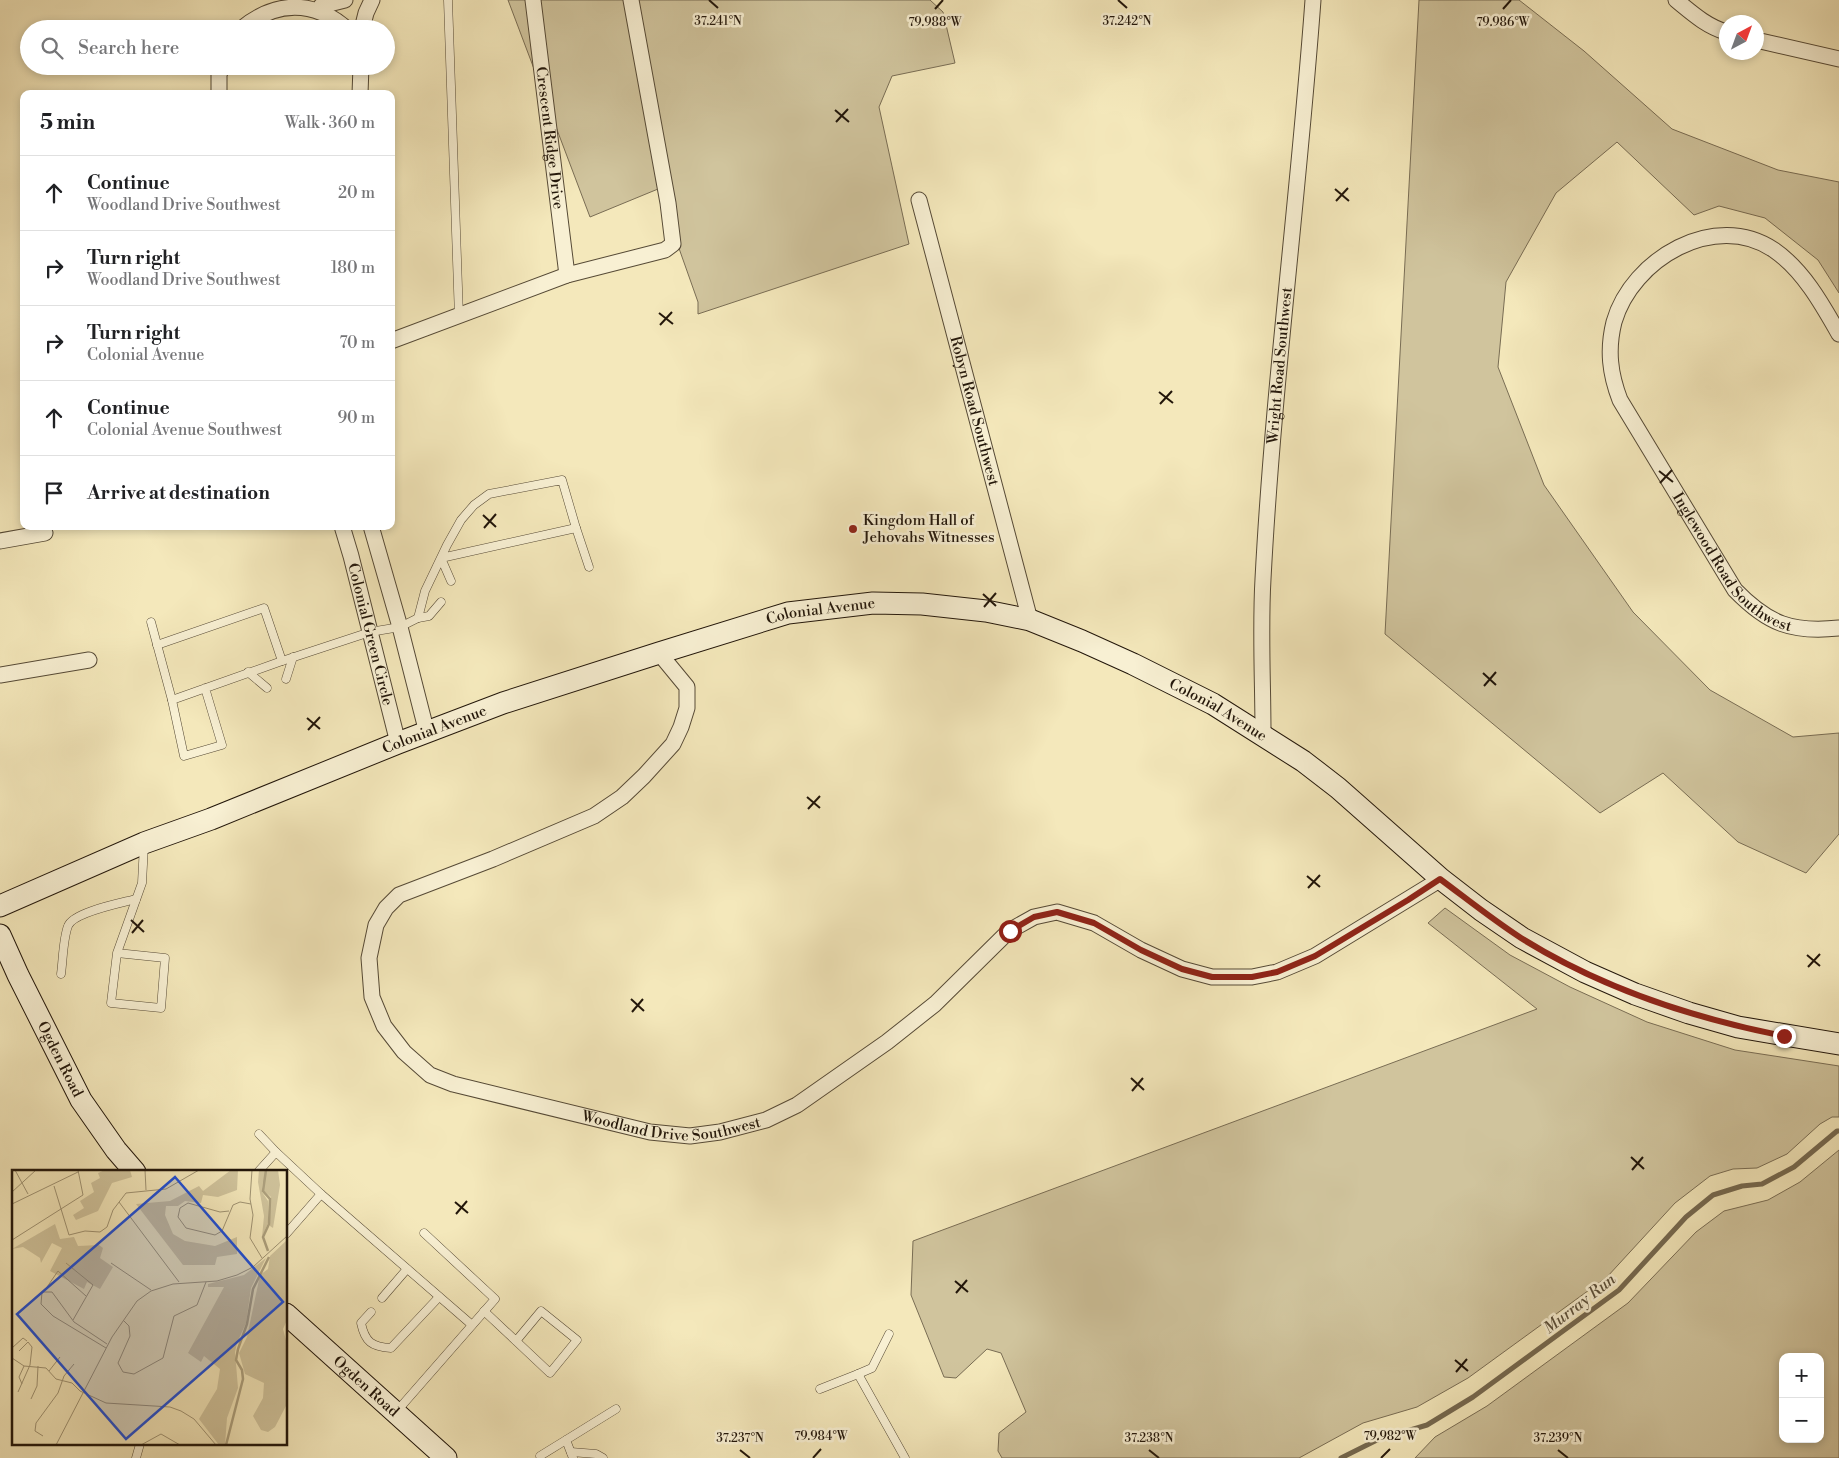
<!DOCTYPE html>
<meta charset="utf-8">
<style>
:root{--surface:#fff;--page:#f2f2f2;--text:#202124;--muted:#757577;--line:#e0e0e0}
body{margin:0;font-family:"Libre Bodoni",serif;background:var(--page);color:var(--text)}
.controls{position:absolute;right:15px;bottom:15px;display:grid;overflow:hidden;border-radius:10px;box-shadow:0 2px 8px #0003}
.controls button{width:45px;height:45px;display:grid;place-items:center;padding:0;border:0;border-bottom:1px solid var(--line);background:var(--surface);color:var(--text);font:25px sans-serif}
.compass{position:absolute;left:1719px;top:15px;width:45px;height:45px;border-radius:50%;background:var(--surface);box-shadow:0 2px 8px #0003;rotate:41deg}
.stop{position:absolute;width:15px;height:15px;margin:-11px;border:4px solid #8f2418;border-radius:50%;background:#fff}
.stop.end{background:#8f2418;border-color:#fff;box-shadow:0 1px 5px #0008}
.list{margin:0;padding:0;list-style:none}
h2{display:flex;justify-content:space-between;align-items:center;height:65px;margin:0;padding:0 20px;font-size:21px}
h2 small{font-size:16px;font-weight:400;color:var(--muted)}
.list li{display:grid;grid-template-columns:32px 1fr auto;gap:15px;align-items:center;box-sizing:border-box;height:75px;padding:0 20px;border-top:1px solid var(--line)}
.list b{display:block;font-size:19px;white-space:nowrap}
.list p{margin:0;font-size:16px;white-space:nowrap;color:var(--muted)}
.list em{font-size:16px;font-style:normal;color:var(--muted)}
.icon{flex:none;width:28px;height:28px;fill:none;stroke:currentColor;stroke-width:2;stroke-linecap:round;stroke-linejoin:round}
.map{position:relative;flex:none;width:1839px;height:1458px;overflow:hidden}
.search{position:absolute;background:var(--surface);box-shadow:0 2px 8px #0003;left:20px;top:20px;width:375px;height:55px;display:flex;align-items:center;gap:12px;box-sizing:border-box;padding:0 18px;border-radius:28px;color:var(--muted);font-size:19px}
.panel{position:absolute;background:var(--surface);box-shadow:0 2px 8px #0003;left:20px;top:90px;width:375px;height:440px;border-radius:10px}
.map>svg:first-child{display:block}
.green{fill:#d0c49d;stroke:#796d54;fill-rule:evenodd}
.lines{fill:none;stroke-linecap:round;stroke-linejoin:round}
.stream{stroke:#756950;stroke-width:5}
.lane-casing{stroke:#564a36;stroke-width:9}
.street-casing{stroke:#564a36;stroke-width:17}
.secondary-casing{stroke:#22160a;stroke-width:23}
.lane{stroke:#f8f0d3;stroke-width:8}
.street{stroke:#f8f0d3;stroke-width:15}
.secondary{stroke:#f8f0d3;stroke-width:21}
.route{stroke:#8f2418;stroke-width:6}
.ticks{fill:none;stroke:#22160a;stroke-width:2}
.poi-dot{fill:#8f2418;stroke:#f8f0d3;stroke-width:2}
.labels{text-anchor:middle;stroke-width:5;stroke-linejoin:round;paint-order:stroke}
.street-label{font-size:15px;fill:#22160a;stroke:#f8f0d3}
.poi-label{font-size:15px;fill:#22160a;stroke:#f8f0d3;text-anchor:start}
.water-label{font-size:16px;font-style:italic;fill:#5a4e39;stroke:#f8f0d3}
.inset-river{fill:none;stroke:#ada17f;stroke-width:2.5}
.inset-road{fill:none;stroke:#a09474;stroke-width:1}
.view{fill:#1d4ed8;fill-opacity:0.15;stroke:#1d4ed8;stroke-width:2.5}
.inset-edge{fill:none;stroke:#22160a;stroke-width:2.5}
.ticks-label{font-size:12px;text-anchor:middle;fill:#22160a;stroke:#f8f0d3;stroke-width:5;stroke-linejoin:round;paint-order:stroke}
</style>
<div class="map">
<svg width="1839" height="1458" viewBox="0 0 1839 1458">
<rect width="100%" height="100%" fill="#f4e8bb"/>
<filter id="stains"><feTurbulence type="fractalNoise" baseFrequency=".004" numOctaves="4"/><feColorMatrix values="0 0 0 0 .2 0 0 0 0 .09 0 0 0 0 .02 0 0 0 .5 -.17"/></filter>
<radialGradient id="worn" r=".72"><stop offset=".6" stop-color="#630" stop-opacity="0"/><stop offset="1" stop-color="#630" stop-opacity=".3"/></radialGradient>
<g class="green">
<polygon points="508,0 930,0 943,12 955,63 892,76 879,107 909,244 698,314 698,302 658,189 590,217"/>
<polygon points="1419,0 1519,0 1584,51 1672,129 1778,170 1839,182 1839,293 1818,260 1765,218 1719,206 1694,215 1617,142 1556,193 1506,282 1498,367 1544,485 1633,612 1710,690 1793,737 1839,733 1839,834 1806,873 1738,842 1663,773 1600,813 1385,634"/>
<polygon points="1445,908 1510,955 1570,987 1647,1022 1735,1050 1839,1066 1839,1117 1832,1117 1820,1124 1787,1154 1757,1168 1733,1169 1710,1176 1675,1203 1607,1277 1468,1378 1417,1407 1363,1423 1299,1458 1002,1458 998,1451 999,1433 1026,1412 1001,1353 987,1349 956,1378 944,1377 911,1295 913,1241 1537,1009 1428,923"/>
<path d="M 1839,1150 L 1839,1458 L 1415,1458 L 1435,1437 L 1487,1406 L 1628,1303 L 1696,1232 L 1724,1211 L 1768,1200 L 1800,1182 ZM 1783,1357 L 1820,1357 L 1820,1439 L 1783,1439 Z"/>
</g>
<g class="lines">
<polyline class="stream" points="1341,1458 1377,1440 1427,1425 1473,1397 1619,1290 1686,1217 1713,1195 1742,1186 1762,1184 1794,1167 1837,1131 1839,1131"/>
<g class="lane-casing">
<g id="lane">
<polyline points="448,0 459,317"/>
<polyline points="576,528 589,567"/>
<polyline points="418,618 429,616 441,602"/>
<polyline points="151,622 172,700"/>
<polyline points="157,645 264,608 282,661"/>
<polyline points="248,672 267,688"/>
<polyline points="286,679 293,657"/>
<polyline points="205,688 222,745 184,756 172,700 282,661 370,632 400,627 418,618 425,591 447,545 461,520 474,505 489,494 562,480 576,528 441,558 451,581"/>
<polyline points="117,953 165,958 161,1008 111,1003 117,953 142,883 144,845"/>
<path d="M 61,974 C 63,960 63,939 68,926 C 73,912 121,903 136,899"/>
<polyline points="259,1134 276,1152"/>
<polyline points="258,1172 276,1152 321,1194 472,1325"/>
<polyline points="286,1234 321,1194"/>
<polyline points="382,1298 407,1269"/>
<polyline points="484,1311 516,1341 541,1311 577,1340 550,1373 516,1341"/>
<path d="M 371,1312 L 361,1323 C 365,1342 372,1347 391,1348 L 439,1297"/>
<polyline points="858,1374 872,1368 889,1334"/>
<polyline points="820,1389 858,1374 905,1458"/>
<polyline points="397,1411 495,1299 424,1233"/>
<polyline points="566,1440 616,1409"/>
<polyline points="571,1452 596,1454 603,1458"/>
<polyline points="540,1456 566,1440 573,1458"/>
<polyline points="136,1458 140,1444"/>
</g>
</g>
<g class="street-casing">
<g id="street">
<path id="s1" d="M 533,0 L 567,275"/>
<path d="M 1676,0 C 1692,13 1706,26 1726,32"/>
<polyline points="321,6 345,0"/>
<path d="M 241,29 C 276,0 314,0 347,29"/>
<polyline points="362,29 366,13 372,0"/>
<polyline points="1756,40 1839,59"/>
<polyline points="219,94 219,75 222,66"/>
<polyline points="360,94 361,66"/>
<path id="s2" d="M 919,200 L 1030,620"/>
<path id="s3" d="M 1839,334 C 1822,304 1803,270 1774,250 C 1715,210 1632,259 1614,322 C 1607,350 1610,374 1620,400 L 1735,590 C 1768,624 1792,633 1839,628"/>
<polyline points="391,341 567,275 665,250 673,244 668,203 631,0"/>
<path id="s4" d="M 342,526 L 351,556 L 398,743"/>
<polyline points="371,526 400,627 427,733"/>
<polyline points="0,541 45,533"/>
<path id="s5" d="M 659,653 L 687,687 L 687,708 L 681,727 L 673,744 L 644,776 L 622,797 L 594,816 L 493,859 L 399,895 L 386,908 L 376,925 L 369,958 L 372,997 L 384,1026 L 404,1052 L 430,1075 L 453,1084 L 650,1132 L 690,1136 L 720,1132 L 766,1120 L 797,1105 L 887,1042 L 935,1004 L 1009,931 L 1034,917 L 1057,912 L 1094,923 L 1141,950 L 1182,969 L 1212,977 L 1252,977 L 1277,972 L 1315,956 L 1441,879"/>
<polyline points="0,675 89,660"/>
<path id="s6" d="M 1263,734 C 1263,682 1260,630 1263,579 C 1273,386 1299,193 1313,0"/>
</g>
</g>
<g class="secondary-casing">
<g id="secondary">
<path id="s7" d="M 0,906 L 144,843 L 211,819 L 398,743 L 503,703 L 659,653 L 788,613 L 873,603 L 922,604 L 986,611 L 1030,620 L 1082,641 L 1133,664 L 1213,704 L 1303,761 L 1338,788 L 1441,879 L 1481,910 L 1522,938 L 1585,972 L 1635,994 L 1689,1013 L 1738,1027 L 1839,1044"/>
<path id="s8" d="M 0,935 L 18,975 L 81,1100 L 116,1150 L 135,1172"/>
<path id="s9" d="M 286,1314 L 446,1458"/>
</g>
</g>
<use href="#lane" class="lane"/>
<use href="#street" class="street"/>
<use href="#secondary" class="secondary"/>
</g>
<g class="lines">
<path class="route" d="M 1010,931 L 1034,917 L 1057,912 L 1094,923 L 1141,950 L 1182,969 L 1212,977 L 1252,977 L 1277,972 L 1315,956 L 1408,900 L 1440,879 C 1467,899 1493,920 1521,938 C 1601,988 1692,1018 1784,1036"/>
</g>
<path class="ticks" d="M 709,0 L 718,8M 1118,0 L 1127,8M 935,9 L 943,0M 1503,9 L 1511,0M 835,110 L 849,122M 836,122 L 848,109M 1335,189 L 1349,201M 1336,201 L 1348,188M 659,313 L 673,324M 660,325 L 672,312M 1159,392 L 1173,403M 1160,404 L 1172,391M 1659,471 L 1673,482M 1660,483 L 1672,470M 483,515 L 496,527M 484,528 L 496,514M 983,594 L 996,606M 984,607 L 996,593M 1483,673 L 1496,685M 1484,686 L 1496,672M 307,718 L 320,729M 308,730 L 320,717M 807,797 L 820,808M 808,809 L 820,796M 1307,876 L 1320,887M 1308,888 L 1320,875M 131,920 L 144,932M 132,933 L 143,920M 1807,955 L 1820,966M 1808,967 L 1820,954M 631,999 L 644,1011M 632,1012 L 643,999M 1131,1078 L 1144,1090M 1132,1091 L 1143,1078M 1631,1157 L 1644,1169M 1632,1170 L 1643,1157M 455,1202 L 468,1213M 456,1214 L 467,1201M 955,1281 L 968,1292M 956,1293 L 967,1280M 1455,1360 L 1468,1371M 1456,1372 L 1467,1359M 740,1450 L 750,1458M 1149,1450 L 1159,1458M 1558,1450 L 1568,1458M 813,1458 L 821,1449M 1381,1458 L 1390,1449"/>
<circle class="poi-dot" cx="853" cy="529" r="5"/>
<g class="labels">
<g class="street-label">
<text dy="5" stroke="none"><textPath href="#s1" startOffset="139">Crescent Ridge Drive</textPath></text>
<text dy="5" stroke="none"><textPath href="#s6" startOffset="369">Wright Road Southwest</textPath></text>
<text dy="5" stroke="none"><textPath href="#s2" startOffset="218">Robyn Road Southwest</textPath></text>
<text dy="5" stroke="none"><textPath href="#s3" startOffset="588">Inglewood Road Southwest</textPath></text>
<text dy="5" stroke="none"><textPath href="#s7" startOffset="874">Colonial Avenue</textPath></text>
<text dy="5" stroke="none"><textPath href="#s4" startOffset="112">Colonial Green Circle</textPath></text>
<text dy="5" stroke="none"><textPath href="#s7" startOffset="1294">Colonial Avenue</textPath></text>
<text dy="5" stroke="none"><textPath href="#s7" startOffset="469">Colonial Avenue</textPath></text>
<text dy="5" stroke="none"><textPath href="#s8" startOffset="138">Ogden Road</textPath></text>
<text dy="5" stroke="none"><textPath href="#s5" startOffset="880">Woodland Drive Southwest</textPath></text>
<text dy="5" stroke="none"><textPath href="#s9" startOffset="108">Ogden Road</textPath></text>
</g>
<g class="poi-label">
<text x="863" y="525">Kingdom Hall of<tspan x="863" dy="17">Jehovahs Witnesses</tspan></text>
</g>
<g class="water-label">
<text transform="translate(1579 1303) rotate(-38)" y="6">Murray Run</text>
</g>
</g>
<g transform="translate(12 1170)">
<rect width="275" height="275" fill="#f4e8bb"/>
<path d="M 93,0 L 118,0 L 120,7 L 100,13 L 86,41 L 64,50 L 61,45 L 72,38 L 68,31 L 82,22 L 79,13 L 88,8 L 86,3 ZM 219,0 L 226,0 L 225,20 L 206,27 L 191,25 L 189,33 L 173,31 L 166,36 L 154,36 L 153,45 L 161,64 L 173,71 L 203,76 L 225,67 L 225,84 L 205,87 L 203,95 L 171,95 L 124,34 L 158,31 L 187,16 L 191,21 ZM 247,0 L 266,0 L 268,15 L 261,58 L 258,56 L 257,44 L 259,27 L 252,21 L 251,12 L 250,22 L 256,31 L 256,53 L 250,67 L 252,46 L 246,12 ZM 43,54 L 48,69 L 62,67 L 66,76 L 87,75 L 91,78 L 88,88 L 101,97 L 88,119 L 75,112 L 72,119 L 38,101 L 50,78 L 40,73 L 29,93 L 28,88 L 11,77 L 0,79 ZM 275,70 L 275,150 L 271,159 L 275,174 L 275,234 L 263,257 L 256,262 L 249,260 L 241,246 L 251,228 L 252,213 L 233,204 L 227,183 L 235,167 L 248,105 L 256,99 L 258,86 ZM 254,88 L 239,118 L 234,153 L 225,173 L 223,182 L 226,218 L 215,248 L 213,275 L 207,275 L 187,249 L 205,219 L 208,199 L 192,186 L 189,192 L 176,183 L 212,117 L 196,117 L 196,114 L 232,105 Z" fill="#d0c49d"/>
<path class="inset-river" d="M 254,0 L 251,21 L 258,29 L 257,54 L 251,67 L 256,81M 214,275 L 231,209 L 230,200 L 224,190 L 226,179 L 235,154 L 241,119 L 257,87"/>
<path class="inset-road" d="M 3,0 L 16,24M 133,0 L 134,20M 240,0 L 238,29 L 241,45 L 238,68 L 250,88M 42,16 L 57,65 L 73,61 L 88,62 L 95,57 L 101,40 L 114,23 L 154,19 L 187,0M 0,22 L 24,0M 107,32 L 167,112M 0,34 L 66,2M 217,41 L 208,42 L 176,33 L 168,38 L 166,47 L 174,58 L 203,65 L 210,61 L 221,35 L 228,32 L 239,34M 0,70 L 71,25 L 66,0M 54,93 L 81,115 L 61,150M 99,93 L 139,120M 33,120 L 46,101 L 74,126M 112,151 L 117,156 L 118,166 L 106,193 L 111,202 L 122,204 L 151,188 L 162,146 L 185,135 L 194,112M 0,178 L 11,168 L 15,171M 94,178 L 41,146 L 29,134 L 30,122 L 40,122 L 62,152 L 95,174M 0,188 L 12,196 L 34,198 L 44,209 L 60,213 L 68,221 L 94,233 L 158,237 L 169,241 L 182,249 L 204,275M 37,201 L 48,187M 10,214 L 7,207 L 12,196M 6,222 L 18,195 L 20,177 L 16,172 L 7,181M 19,229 L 25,216 L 26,196M 31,266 L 23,261 L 24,253 L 46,223 L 52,206 L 62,194M 44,275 L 100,167 L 125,131 L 139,121 L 161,114 L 205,111 L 225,105 L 241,97 L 275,66M 129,275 L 149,264 L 168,275"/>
<path class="view" d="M 163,7 L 271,132 L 114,269 L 5,144 Z"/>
<rect width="275" height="275" class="inset-edge"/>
</g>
<g class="ticks-label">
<text x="718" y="25">37.241°N</text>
<text x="1127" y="25">37.242°N</text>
<text x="935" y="26">79.988°W</text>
<text x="1503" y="26">79.986°W</text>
<text x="821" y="1440">79.984°W</text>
<text x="1390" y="1440">79.982°W</text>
<text x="740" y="1442">37.237°N</text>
<text x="1149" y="1442">37.238°N</text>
<text x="1558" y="1442">37.239°N</text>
</g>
<rect width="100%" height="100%" filter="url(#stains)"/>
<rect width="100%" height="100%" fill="url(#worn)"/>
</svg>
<div class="controls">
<button>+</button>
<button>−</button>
</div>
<svg class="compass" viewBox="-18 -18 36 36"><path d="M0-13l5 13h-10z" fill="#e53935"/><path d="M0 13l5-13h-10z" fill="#757577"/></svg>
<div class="stop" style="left:1010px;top:931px"></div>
<div class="stop end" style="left:1784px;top:1036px"></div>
<div class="search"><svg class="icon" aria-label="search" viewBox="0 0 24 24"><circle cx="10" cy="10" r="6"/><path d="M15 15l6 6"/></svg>Search here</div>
<section class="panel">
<h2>5 min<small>Walk · 360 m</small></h2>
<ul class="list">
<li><svg class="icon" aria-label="ahead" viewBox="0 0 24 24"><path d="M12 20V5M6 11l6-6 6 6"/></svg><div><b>Continue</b><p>Woodland Drive Southwest</p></div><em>20 m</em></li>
<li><svg class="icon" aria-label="right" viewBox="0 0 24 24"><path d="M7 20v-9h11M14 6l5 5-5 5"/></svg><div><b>Turn right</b><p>Woodland Drive Southwest</p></div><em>180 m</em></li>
<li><svg class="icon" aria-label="right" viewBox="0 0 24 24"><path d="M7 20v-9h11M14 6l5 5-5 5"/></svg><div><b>Turn right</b><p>Colonial Avenue</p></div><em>70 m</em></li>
<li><svg class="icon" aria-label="ahead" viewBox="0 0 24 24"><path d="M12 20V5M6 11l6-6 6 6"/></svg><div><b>Continue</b><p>Colonial Avenue Southwest</p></div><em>90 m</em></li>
<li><svg class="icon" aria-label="arrive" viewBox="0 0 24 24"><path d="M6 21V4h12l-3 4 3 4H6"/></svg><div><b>Arrive at destination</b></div></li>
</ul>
</section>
</div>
